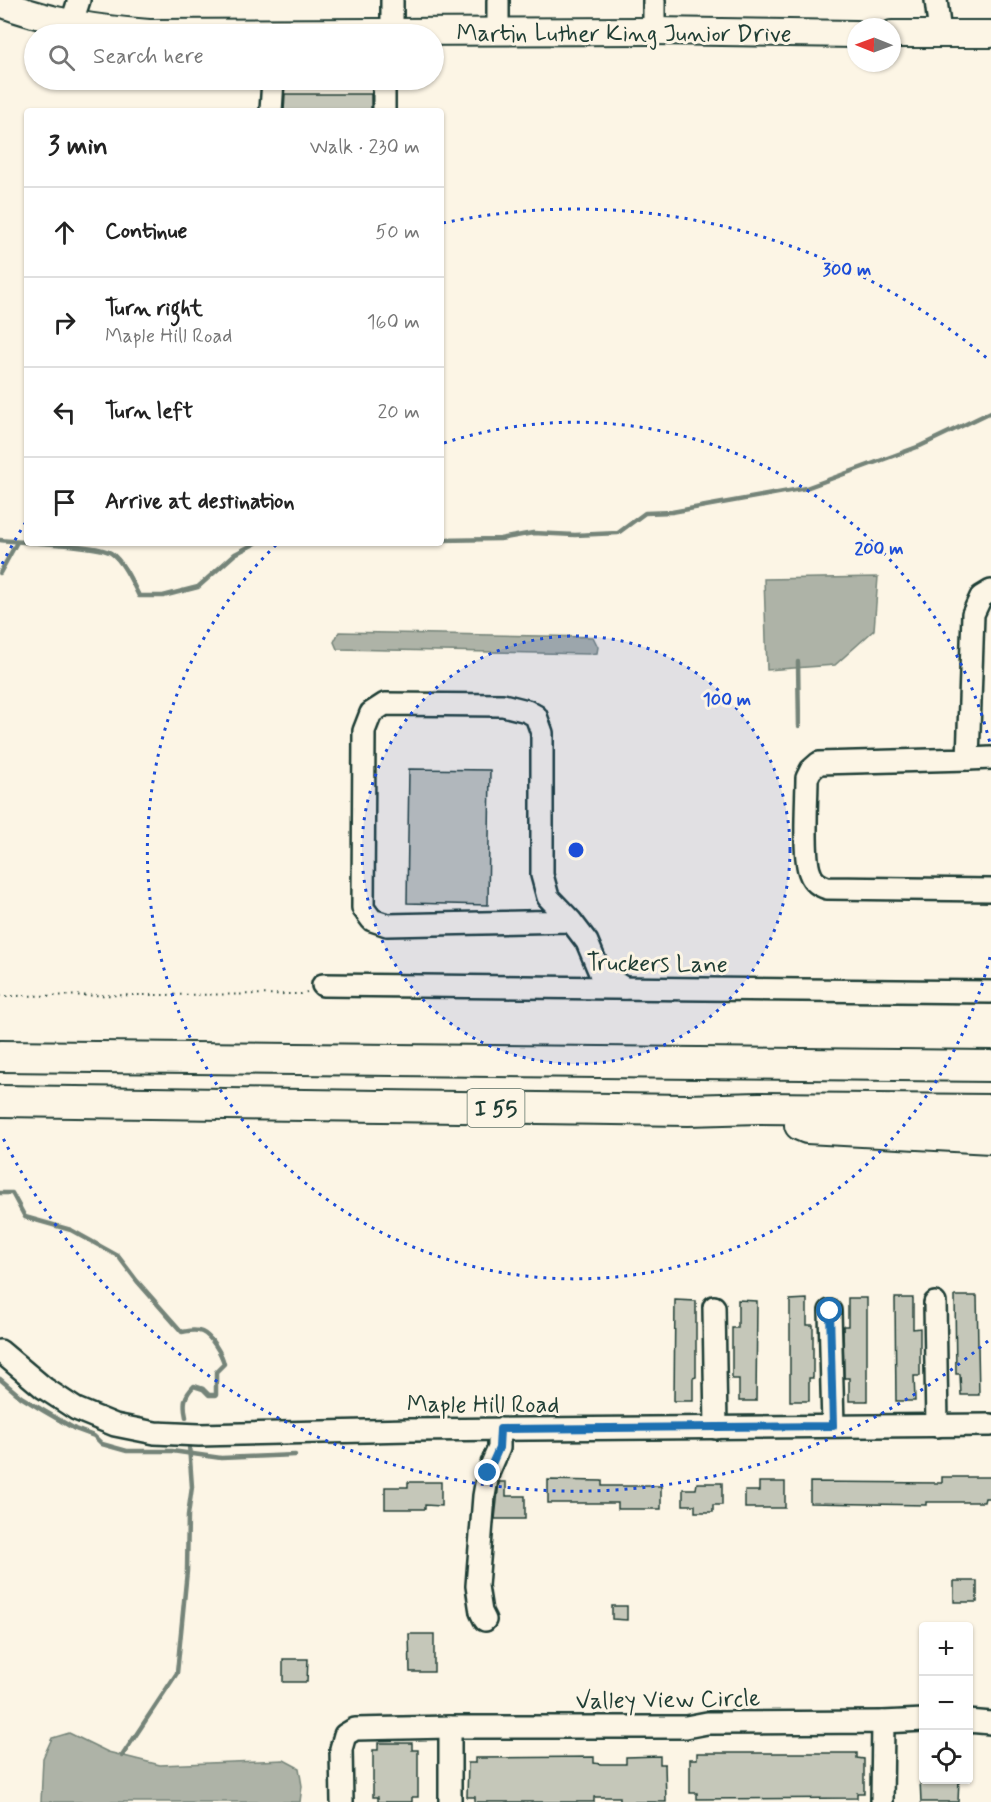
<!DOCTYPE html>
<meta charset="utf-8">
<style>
:root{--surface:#fff;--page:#f6f6f6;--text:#222;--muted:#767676;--line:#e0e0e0}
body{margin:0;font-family:Mynerve,sans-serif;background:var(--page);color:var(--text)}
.controls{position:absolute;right:18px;bottom:18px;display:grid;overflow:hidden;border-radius:6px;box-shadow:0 2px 4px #0004}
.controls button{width:54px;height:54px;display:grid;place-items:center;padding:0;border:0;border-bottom:2px solid var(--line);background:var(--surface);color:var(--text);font:30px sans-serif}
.compass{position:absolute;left:847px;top:18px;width:54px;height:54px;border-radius:50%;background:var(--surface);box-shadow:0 2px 4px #0004;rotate:271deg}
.stop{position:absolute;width:18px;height:18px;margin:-14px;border:4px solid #1f6fb2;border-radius:50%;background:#fff}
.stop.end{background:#1f6fb2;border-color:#fff;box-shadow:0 2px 6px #0008}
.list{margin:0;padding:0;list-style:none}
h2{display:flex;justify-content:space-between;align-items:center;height:78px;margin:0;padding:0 24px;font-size:26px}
h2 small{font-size:20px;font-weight:400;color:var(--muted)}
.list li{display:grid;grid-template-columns:39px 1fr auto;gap:18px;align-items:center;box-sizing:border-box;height:90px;padding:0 24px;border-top:2px solid var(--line)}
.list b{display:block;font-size:22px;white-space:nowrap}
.list p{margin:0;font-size:20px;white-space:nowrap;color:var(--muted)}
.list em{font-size:20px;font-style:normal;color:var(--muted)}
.icon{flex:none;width:33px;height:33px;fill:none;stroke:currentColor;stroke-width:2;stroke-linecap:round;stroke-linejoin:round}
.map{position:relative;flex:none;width:991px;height:1802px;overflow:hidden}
.search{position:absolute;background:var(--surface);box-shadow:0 2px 4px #0004;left:24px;top:24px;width:420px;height:66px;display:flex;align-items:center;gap:15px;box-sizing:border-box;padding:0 21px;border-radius:33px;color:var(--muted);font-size:22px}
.panel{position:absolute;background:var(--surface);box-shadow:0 2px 4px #0004;left:24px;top:108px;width:420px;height:438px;border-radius:6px}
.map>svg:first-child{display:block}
.water{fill:#aeb3a7;stroke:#758479;stroke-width:1.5}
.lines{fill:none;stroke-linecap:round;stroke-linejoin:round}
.stream{stroke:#758479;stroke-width:4.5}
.building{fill:#c5c7b9;stroke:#1f3d34;stroke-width:1.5}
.minor-casing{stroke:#1f3d34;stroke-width:26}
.major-casing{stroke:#1f3d34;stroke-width:30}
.highway-casing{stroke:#1f3d34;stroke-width:34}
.path{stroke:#1f3d34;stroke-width:2;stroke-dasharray:1.5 4.5;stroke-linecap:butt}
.minor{stroke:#fcf5e5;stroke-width:21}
.major{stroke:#fcf5e5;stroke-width:26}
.highway{stroke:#fcf5e5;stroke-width:30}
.route{stroke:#1f6fb2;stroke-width:8}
.ring{fill:none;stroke:#1d4ed8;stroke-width:3;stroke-dasharray:3 6}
.labels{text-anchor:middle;stroke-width:6;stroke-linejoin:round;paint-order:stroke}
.shield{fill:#fcf5e5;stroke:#617469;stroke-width:1.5}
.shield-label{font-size:22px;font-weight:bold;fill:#1f3d34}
.street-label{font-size:24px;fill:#1f3d34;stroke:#fcf5e5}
.centre{fill:#1d4ed8;stroke:#fcf5e5;stroke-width:3}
.ring-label{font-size:18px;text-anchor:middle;font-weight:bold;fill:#1d4ed8;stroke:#fcf5e5;stroke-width:6;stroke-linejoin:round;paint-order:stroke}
</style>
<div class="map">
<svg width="991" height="1802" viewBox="0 0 991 1802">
<rect width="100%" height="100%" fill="#fcf5e5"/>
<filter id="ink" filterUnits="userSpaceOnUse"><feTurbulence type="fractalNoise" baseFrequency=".0167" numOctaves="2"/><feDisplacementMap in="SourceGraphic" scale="12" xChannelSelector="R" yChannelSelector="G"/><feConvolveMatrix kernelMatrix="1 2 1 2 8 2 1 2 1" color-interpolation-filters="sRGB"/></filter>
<g filter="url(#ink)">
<g class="water">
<polygon points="878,577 874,630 835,665 767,670 764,579"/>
<polygon points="339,632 593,637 598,647 597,653 589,654 337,649 334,642"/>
<polygon points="69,1733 108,1752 160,1765 284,1760 299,1768 302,1786 300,1802 41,1802 43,1758 52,1738"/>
</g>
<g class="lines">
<g class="stream">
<path d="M 0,540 C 21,543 98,544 111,553 C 123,561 133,584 139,596 L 163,596 L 198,587 L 235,554 L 256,543"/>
<polyline points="441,540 500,539 533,533 575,535 618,533 645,513 672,512 806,488 920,446 991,412"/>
<polyline points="0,573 17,542"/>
<polyline points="798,662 799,726"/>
<path d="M 0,1193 L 12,1193 L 25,1217 L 71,1230 L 118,1256 L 137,1281 L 182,1332 C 189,1331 195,1329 202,1332 C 211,1336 222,1354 224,1364 L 216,1372 L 216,1395 L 209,1395 L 203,1389 L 194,1386 C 184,1396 183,1403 186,1417"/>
<polyline points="0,1379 21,1397 44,1411 75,1429 94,1436 102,1444 127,1451 172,1451 221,1458 295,1455"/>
<polyline points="122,1756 177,1673 187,1571 188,1515 192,1487 189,1445"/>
</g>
</g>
<g class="building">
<polygon points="285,94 371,94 371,111 284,111"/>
<polygon points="409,769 490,770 488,905 407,903"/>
<polygon points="955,1296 977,1296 979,1395 961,1395 960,1374 956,1374"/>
<polygon points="848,1298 867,1298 867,1401 849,1401 849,1378 844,1378 843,1326 848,1326"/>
<polygon points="895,1298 913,1298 913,1329 920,1328 920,1376 914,1376 915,1401 896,1401"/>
<polygon points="807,1299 807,1325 813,1325 813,1378 809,1378 809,1401 790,1401 790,1300"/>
<polygon points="675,1300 696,1301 696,1377 693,1378 693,1401 674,1401"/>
<polygon points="738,1300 757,1301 756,1401 739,1401 739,1379 732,1379 732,1328 738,1328"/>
<polygon points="942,1477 991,1477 991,1498 985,1498 984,1502 926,1502 926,1505 810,1503 810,1482 942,1483"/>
<polygon points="548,1480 602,1481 602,1486 661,1486 661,1509 618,1509 618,1503 548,1503"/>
<polygon points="408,1482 441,1482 441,1506 425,1505 425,1509 385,1509 385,1487 408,1487"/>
<polygon points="499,1482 506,1482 506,1496 525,1496 525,1519 495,1519"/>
<polygon points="759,1482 785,1482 785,1508 745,1508 745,1491 759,1491"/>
<polygon points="697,1483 722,1483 722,1505 713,1505 713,1512 695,1512 695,1505 683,1505 683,1489 696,1489"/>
<rect x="954" y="1581" width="23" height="21"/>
<polygon points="612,1606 627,1606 627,1620 612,1619"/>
<polygon points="409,1634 434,1634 434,1672 410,1672"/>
<polygon points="283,1659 308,1659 307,1682 283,1682"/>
<polygon points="378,1743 412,1743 412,1750 418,1750 418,1797 412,1797 412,1802 378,1802 378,1797 373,1797 373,1750 378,1750"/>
<polygon points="697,1753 857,1753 857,1758 864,1759 864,1793 857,1793 857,1798 697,1799 697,1793 690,1793 690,1759 697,1759"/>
<polygon points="660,1756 660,1764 665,1764 666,1802 620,1802 620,1797 594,1797 594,1802 475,1802 475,1797 467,1797 468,1763 475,1763 475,1758 594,1757 594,1763 601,1764 626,1764 626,1757"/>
<polygon points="920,1779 959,1779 958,1802 921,1802"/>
</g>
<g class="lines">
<g class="minor-casing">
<g id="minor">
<polyline points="392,0 392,33"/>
<polyline points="498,0 498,33"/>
<polyline points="654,0 654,31"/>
<polyline points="936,0 940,34"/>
<polyline points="71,25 79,0"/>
<polyline points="384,80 384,111"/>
<polyline points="271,111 273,80"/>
<path d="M 991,591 L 981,597 L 973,614 L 968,759 L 819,763 L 811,770 L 807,778 C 807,798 803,857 810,873 C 813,882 819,885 827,888 L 991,890"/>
<polyline points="968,759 991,758"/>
<polyline points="571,921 387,925 372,920 363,908 364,731 371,713 385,704 503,705 527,711 536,716 542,733 542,875 548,897 571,921 587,942 600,973 624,988"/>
<polyline points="323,985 991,992"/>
<polyline points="935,1303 937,1426"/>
<polyline points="714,1307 716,1428"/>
<polyline points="830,1311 833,1426"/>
<polyline points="0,1351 44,1388 76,1409 115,1425 155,1433 199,1435 410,1430 991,1425"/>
<polyline points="485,1620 481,1612 477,1586 484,1496 488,1473 499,1448 499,1429"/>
<polyline points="968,1721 991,1723"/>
<polyline points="883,1722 924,1720"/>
<polyline points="342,1802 341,1749 345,1735 355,1729 450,1727"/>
<polyline points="450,1802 450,1727 686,1727 707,1723 883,1722 882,1802"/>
</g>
</g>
<g class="major-casing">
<g id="major">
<path d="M 0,3 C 49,22 97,29 149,33 L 654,31 L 856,34"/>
<polyline points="892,34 991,34"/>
</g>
</g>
<g class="highway-casing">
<g id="highway">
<polyline points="0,1056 991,1066"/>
<polyline points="0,1101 688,1110 759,1108 991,1110"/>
<polyline points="800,1125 807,1128 991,1138"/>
</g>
</g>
<polyline class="path" points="0,996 301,994 307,992"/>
<use href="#minor" class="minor"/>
<use href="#major" class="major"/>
<use href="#highway" class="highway"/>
</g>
</g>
<g class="lines" filter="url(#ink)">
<polyline class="route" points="488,1473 499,1448 500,1429 833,1426 830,1311"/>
</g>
<circle cx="576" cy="850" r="214" fill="#1d4ed8" fill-opacity=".12"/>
<g class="ring">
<circle cx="576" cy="850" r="214"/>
<path d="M990 957A428 428 0 1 1 276 545M444 443A428 428 0 0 1 990 743"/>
<path d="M988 1341A641 641 0 0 1 2 1136M2 564A641 641 0 0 1 27 520M443 223A641 641 0 0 1 988 359"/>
</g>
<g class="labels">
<rect class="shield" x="467.5" y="1089" width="57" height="38" rx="4.5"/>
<g class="shield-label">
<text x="496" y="1116">I 55</text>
</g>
<g class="street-label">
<text x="624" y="41">Martin Luther King Junior Drive</text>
<text transform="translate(657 963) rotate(1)" y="8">Truckers Lane</text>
<text x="483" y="1412">Maple Hill Road</text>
<text transform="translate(668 1699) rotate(-1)" y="8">Valley View Circle</text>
</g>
</g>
<circle cx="576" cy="850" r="9" class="centre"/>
<g class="ring-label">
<text x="847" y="275">300 m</text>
<text x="879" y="554">200 m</text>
<text x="727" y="705">100 m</text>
</g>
</svg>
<div class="controls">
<button>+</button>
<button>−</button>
<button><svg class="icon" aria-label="locate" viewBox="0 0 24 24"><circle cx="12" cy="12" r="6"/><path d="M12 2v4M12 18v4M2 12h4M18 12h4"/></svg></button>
</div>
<svg class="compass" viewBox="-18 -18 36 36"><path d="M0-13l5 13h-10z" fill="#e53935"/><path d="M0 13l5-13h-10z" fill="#767676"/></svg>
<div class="stop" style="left:830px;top:1311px"></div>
<div class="stop end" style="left:488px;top:1473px"></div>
<div class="search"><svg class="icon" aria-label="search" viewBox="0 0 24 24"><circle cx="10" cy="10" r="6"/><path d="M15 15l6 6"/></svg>Search here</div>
<section class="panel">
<h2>3 min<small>Walk · 230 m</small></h2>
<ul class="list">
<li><svg class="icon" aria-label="ahead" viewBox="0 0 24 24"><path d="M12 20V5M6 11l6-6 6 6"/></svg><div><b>Continue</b></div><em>50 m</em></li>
<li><svg class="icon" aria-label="right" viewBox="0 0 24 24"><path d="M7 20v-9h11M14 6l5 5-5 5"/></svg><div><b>Turn right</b><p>Maple Hill Road</p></div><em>160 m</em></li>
<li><svg class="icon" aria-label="left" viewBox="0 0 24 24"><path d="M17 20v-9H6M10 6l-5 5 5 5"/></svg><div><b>Turn left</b></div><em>20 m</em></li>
<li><svg class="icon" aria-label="arrive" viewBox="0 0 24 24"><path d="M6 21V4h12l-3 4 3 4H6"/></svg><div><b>Arrive at destination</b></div></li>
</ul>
</section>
</div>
